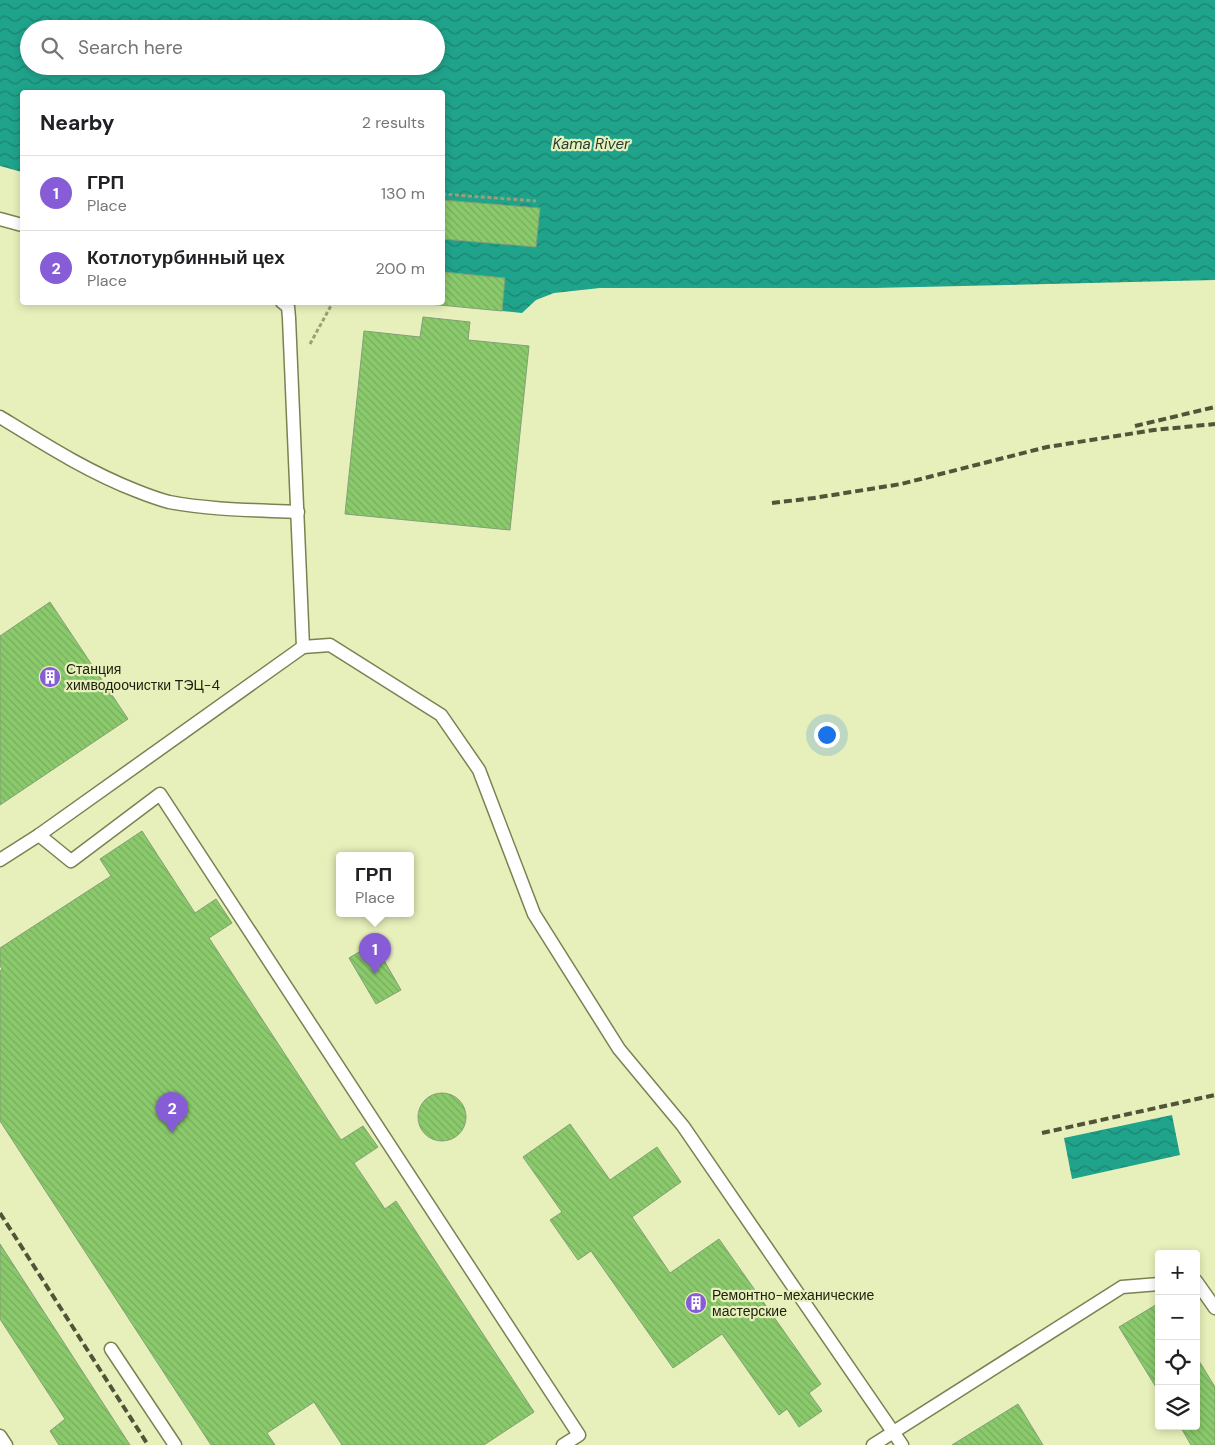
<!DOCTYPE html>
<meta charset="utf-8">
<style>
:root{--surface:#fff;--page:#f2f2f2;--text:#202124;--muted:#757577;--line:#e0e0e0;--accent:#875dd7}
body{margin:0;font-family:"DM Sans",sans-serif;background:var(--page);color:var(--text)}
.controls{position:absolute;right:15px;bottom:15px;display:grid;overflow:hidden;border-radius:5px;box-shadow:0 2px 8px #0003}
.controls button{width:45px;height:45px;display:grid;place-items:center;padding:0;border:0;border-bottom:1px solid var(--line);background:var(--surface);color:var(--text);font:25px sans-serif}
.you{position:absolute;left:826px;top:734px;width:18px;height:18px;margin:-12px;border:4px solid #fff;border-radius:50%;background:#1a73e8;box-shadow:0 0 0 8px #1a73e833}
.badge{display:grid;place-items:center;width:32px;height:32px;border-radius:50%;background:var(--accent);color:#fff;font-size:16px;font-weight:700}
.pin{position:absolute;translate:-50% -41px;filter:drop-shadow(0 1px 2px #0008)}
.pin::after{content:'';position:absolute;top:26px;width:18px;height:15px;background:inherit;clip-path:polygon(0 0,100% 0,50% 100%)}
.popup{position:absolute;left:336px;top:852px;width:78px;height:65px;box-sizing:border-box;display:grid;place-content:center;border-radius:5px;background:var(--surface);filter:drop-shadow(0 1px 4px #0005);font-size:16px;white-space:nowrap;color:var(--muted)}
.popup b{font-size:19px;color:var(--text)}
.popup::after{content:'';position:absolute;left:50%;top:100%;margin-left:-10px;border:10px solid transparent;border-top-color:var(--surface)}
.list{margin:0;padding:0;list-style:none}
h2{display:flex;justify-content:space-between;align-items:center;height:65px;margin:0;padding:0 20px;font-size:21px}
h2 small{font-size:16px;font-weight:400;color:var(--muted)}
.list li{display:grid;grid-template-columns:32px 1fr auto;gap:15px;align-items:center;box-sizing:border-box;height:75px;padding:0 20px;border-top:1px solid var(--line)}
.list b{display:block;font-size:19px;white-space:nowrap}
.list p{margin:0;font-size:16px;white-space:nowrap;color:var(--muted)}
.list em{font-size:16px;font-style:normal;color:var(--muted)}
.icon{flex:none;width:28px;height:28px;fill:none;stroke:currentColor;stroke-width:2;stroke-linecap:round;stroke-linejoin:round}
.map{position:relative;flex:none;width:1215px;height:1445px;overflow:hidden}
.search{position:absolute;background:var(--surface);box-shadow:0 2px 8px #0003;left:20px;top:20px;width:425px;height:55px;display:flex;align-items:center;gap:12px;box-sizing:border-box;padding:0 18px;border-radius:28px;color:var(--muted);font-size:19px}
.panel{position:absolute;background:var(--surface);box-shadow:0 2px 8px #0003;left:20px;top:90px;width:425px;height:215px;border-radius:5px}
.map>svg:first-child{display:block}
.water{fill:url(#water-waves);fill-rule:evenodd}
.building{fill:url(#building-back-hatch);stroke:#83a075}
.lines{fill:none;stroke-linecap:round;stroke-linejoin:round}
.service-casing{stroke:#7a8251;stroke-width:15}
.path{stroke:#999f77;stroke-width:3;stroke-dasharray:4 2.5;stroke-linecap:butt}
.service{stroke:#fff;stroke-width:12}
.rail{stroke:#505438;stroke-width:4;stroke-dasharray:8 4;stroke-linecap:butt}
.labels{text-anchor:middle;stroke-width:4.5;stroke-linejoin:round;paint-order:stroke}
.poi-label{font-size:14px;fill:#1c1f0b;stroke:#e7f0bb;text-anchor:start}
.water-label{font-size:15px;font-style:italic;fill:#233d36;stroke:#e7f0bb}
</style>
<div class="map">
<svg width="1215" height="1445" viewBox="0 0 1215 1445">
<defs>
<pattern id="water-waves" width="16" height="10" patternUnits="userSpaceOnUse" patternTransform="scale(1.25)"><rect width="16" height="10" fill="#20a38b"/><path d="M0 5q4-4 8 0t8 0" fill="none" stroke="#1b8470"/></pattern>
<pattern id="building-back-hatch" width="6" height="6" patternUnits="userSpaceOnUse" patternTransform="scale(1.25)"><rect width="6" height="6" fill="#8bca6c"/><path d="M-1 5l2 2M0 0l6 6M5-1l2 2" fill="none" stroke="#77ad5c"/></pattern>
</defs>
<rect width="100%" height="100%" fill="#e7f0bb"/>
<g class="water">
<path d="M 0,0 L 1215,0 L 1215,280 L 875,288 L 600,288 L 554,293 L 536,300 L 522,313 L 502,311 L 504,278 L 443,272 L 442,92 L 22,92 L 22,172 L 0,166 ZM 29,29 L 436,29 L 436,66 L 29,66 Z"/>
<polygon points="1172,1115 1180,1155 1072,1179 1064,1138"/>
</g>
<g class="building">
<polygon points="442,200 540,208 536,247 442,239"/>
<polygon points="442,272 505,278 502,311 408,302 442,302"/>
<polygon points="423,317 470,322 468,340 529,346 510,530 345,514 364,331 420,337"/>
<polygon points="50,602 128,719 0,805 0,636"/>
<polygon points="142,831 195,913 216,899 232,923 209,938 341,1140 363,1126 378,1147 354,1163 385,1209 396,1201 534,1412 484,1445 342,1445 314,1402 267,1433 275,1445 211,1445 0,1121 0,971 2,969 0,966 0,948 111,876 100,859"/>
<polygon points="374,943 401,990 376,1004 349,958"/>
<circle cx="442" cy="1117" r="24"/>
<polygon points="570,1124 610,1180 657,1147 681,1182 632,1217 670,1273 719,1239 821,1384 809,1393 822,1411 799,1427 787,1409 779,1415 722,1334 673,1368 591,1251 578,1260 550,1220 562,1212 523,1157"/>
<polygon points="0,1244 130,1445 59,1445 50,1431 65,1419 0,1319"/>
<polygon points="1159,1303 1159,1392 1119,1327"/>
<polygon points="1196,1356 1215,1387 1215,1445 1191,1445 1180,1426 1196,1426"/>
<polygon points="1018,1404 1043,1445 952,1445"/>
</g>
<g class="lines">
<g class="service-casing">
<g id="service">
<polyline points="0,219 22,225"/>
<path d="M 0,417 C 44,444 88,472 137,491 C 147,495 158,499 169,502 C 211,510 255,510 298,512"/>
<polyline points="303,647 330,645 441,715 479,770 534,914 619,1049 683,1126 902,1445"/>
<polyline points="39,835 71,861 160,794 579,1435 563,1445"/>
<polyline points="0,860 39,835 303,647 289,318 288,307 282,302"/>
<polyline points="1196,1281 1215,1308"/>
<polyline points="111,1349 175,1445"/>
<polyline points="0,1436 6,1445"/>
<polyline points="873,1445 1122,1287 1159,1284"/>
</g>
</g>
<g class="path">
<polyline points="442,194 536,201"/>
<polyline points="310,344 333,302"/>
</g>
<use href="#service" class="service"/>
<g class="rail">
<polyline points="1135,426 1215,407"/>
<polyline points="772,503 814,498 901,484 1047,447 1154,430 1215,424"/>
<polyline points="1042,1133 1215,1095"/>
<polyline points="0,1213 148,1445"/>
</g>
</g>
<defs>
<g id="building-disc" transform="scale(1.125)"><circle r="9.5" fill="#875dd7" stroke="#e7f0bb"/><path d="M-4-6H4V6H1V3H-1V6H-4ZM-2.5-4.3h1.7v1.8h-1.7ZM.8-4.3h1.7v1.8H.8ZM-2.5-1h1.7V.8h-1.7ZM.8-1h1.7V.8H.8Z" fill="#fff"/></g>
</defs>
<g fill-rule="evenodd">
<use href="#building-disc" x="50" y="677"/>
<use href="#building-disc" x="696" y="1303"/>
</g>
<g class="labels">
<g class="poi-label">
<text x="66" y="674">Станция<tspan x="66" dy="16">химводоочистки ТЭЦ-4</tspan></text>
<text x="712" y="1300">Ремонтно-механические<tspan x="712" dy="16">мастерские</tspan></text>
</g>
<g class="water-label">
<text x="591" y="149">Kama River</text>
</g>
</g>
</svg>
<div class="controls">
<button>+</button>
<button>−</button>
<button><svg class="icon" aria-label="locate" viewBox="0 0 24 24"><circle cx="12" cy="12" r="6"/><path d="M12 2v4M12 18v4M2 12h4M18 12h4"/></svg></button>
<button><svg class="icon" aria-label="layers" viewBox="0 0 24 24"><path d="M12 4l9 5-9 5-9-5zM3 14l9 5 9-5"/></svg></button>
</div>
<div class="you"></div>
<div class="pin badge" style="left:375px;top:974px">1</div>
<div class="popup"><b>ГРП</b>Place</div>
<div class="pin badge" style="left:172px;top:1133px">2</div>
<div class="search"><svg class="icon" aria-label="search" viewBox="0 0 24 24"><circle cx="10" cy="10" r="6"/><path d="M15 15l6 6"/></svg>Search here</div>
<section class="panel">
<h2>Nearby<small>2 results</small></h2>
<ul class="list">
<li><span class="badge">1</span><div><b>ГРП</b><p>Place</p></div><em>130 m</em></li>
<li><span class="badge">2</span><div><b>Котлотурбинный цех</b><p>Place</p></div><em>200 m</em></li>
</ul>
</section>
</div>
